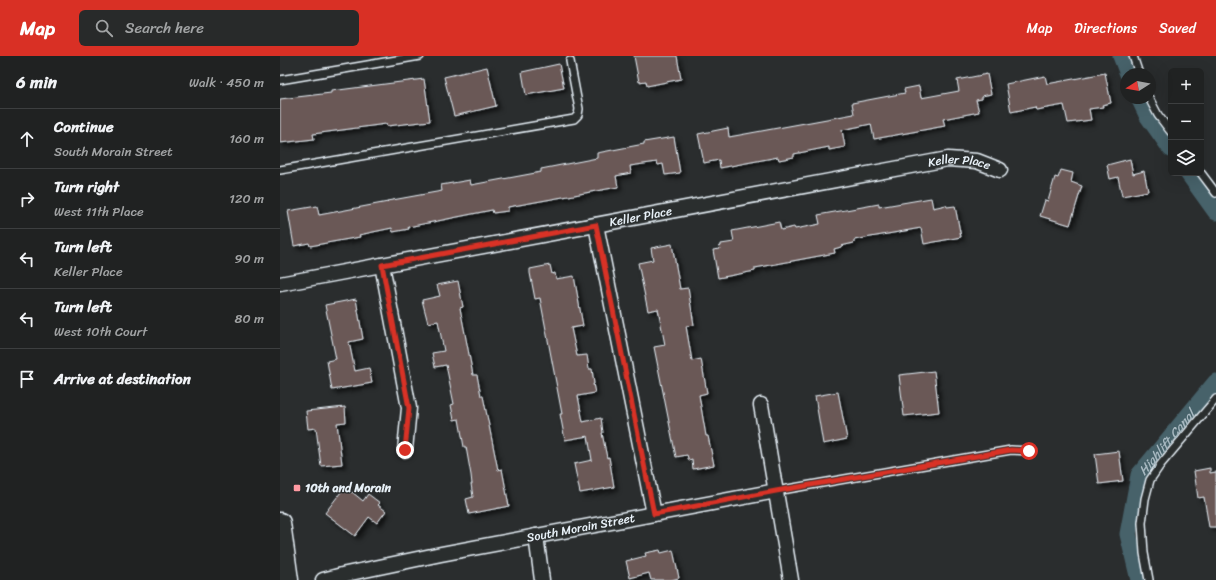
<!DOCTYPE html>
<meta charset="utf-8">
<style>
:root{--surface:#202222;--page:#282a2a;--text:#f1f3f6;--muted:#a2a4a5;--line:#3d3f40;--accent:#d93025}
body{margin:0;font-family:Sriracha,sans-serif;background:var(--page);color:var(--text)}
.controls{position:absolute;right:12px;top:12px;display:grid;overflow:hidden;border-radius:6px;box-shadow:0 4px 16px #0002}
.controls button{width:36px;height:36px;display:grid;place-items:center;padding:0;border:0;border-bottom:1px solid var(--line);background:var(--surface);color:var(--text);font:20px sans-serif}
.compass{position:absolute;left:840px;top:12px;width:36px;height:36px;border-radius:50%;background:var(--surface);box-shadow:0 4px 16px #0002;rotate:259deg}
.stop{position:absolute;width:12px;height:12px;margin:-9px;border:3px solid #d93025;border-radius:50%;background:#fff}
.stop.end{background:#d93025;border-color:#fff;box-shadow:0 1px 4px #0008}
.list{margin:0;padding:0;list-style:none}
h2{display:flex;justify-content:space-between;align-items:center;height:52px;margin:0;padding:0 16px;font-size:17px}
h2 small{font-size:13px;font-weight:400;color:var(--muted)}
.list li{display:grid;grid-template-columns:26px 1fr auto;gap:12px;align-items:center;box-sizing:border-box;height:60px;padding:0 16px;border-top:1px solid var(--line)}
.list b{display:block;font-size:15px;white-space:nowrap}
.list p{margin:0;font-size:13px;white-space:nowrap;color:var(--muted)}
.list em{font-size:13px;font-style:normal;color:var(--muted)}
.icon{flex:none;width:22px;height:22px;fill:none;stroke:currentColor;stroke-width:2;stroke-linecap:round;stroke-linejoin:round}
.map{position:relative;flex:none;width:936px;height:524px;overflow:hidden}
header{display:flex;align-items:center;gap:24px;box-sizing:border-box;height:56px;padding:0 20px;background:var(--accent);color:#fff}
header strong{font-size:19px}
nav{display:flex;gap:22px;margin-inline-start:auto;font-size:14px}
.search{width:280px;height:36px;background:var(--page);display:flex;align-items:center;gap:10px;box-sizing:border-box;padding:0 14px;border-radius:6px;color:var(--muted);font-size:15px}
main{display:flex}
aside{flex:1;background:var(--surface)}
.map>svg:first-child{display:block}
.lines{fill:none;stroke-linecap:round;stroke-linejoin:round}
.canal{stroke:#46626b;stroke-width:17}
.building{fill:#6b5857;stroke:#e8f1f8;filter:url(#shadow)}
.service-casing{stroke:#e8f1f8;stroke-width:10}
.minor-casing{stroke:#e8f1f8;stroke-width:17}
.secondary-casing{stroke:#e8f1f8;stroke-width:23}
.service{stroke:#2a2d2e;stroke-width:7}
.minor{stroke:#2a2d2e;stroke-width:14}
.secondary{stroke:#2a2d2e;stroke-width:20}
.route{stroke:#d93025;stroke-width:5}
.poi-dot{fill:#ff9aa2;stroke:#2a2d2e;stroke-width:1.5}
.labels{text-anchor:middle;stroke-width:3;stroke-linejoin:round;paint-order:stroke}
.street-label{font-size:12px;fill:#e8f1f8;stroke:#2a2d2e}
.poi-label{font-size:12px;font-weight:bold;fill:#e8f1f8;stroke:#2a2d2e;text-anchor:start}
.water-label{font-size:13px;font-style:italic;fill:#a7b8c0;stroke:#2a2d2e}
</style>
<header>
<strong>Map</strong>
<div class="search"><svg class="icon" aria-label="search" viewBox="0 0 24 24"><circle cx="10" cy="10" r="6"/><path d="M15 15l6 6"/></svg>Search here</div>
<nav><a>Map</a><a>Directions</a><a>Saved</a></nav>
</header>
<main>
<aside>
<h2>6 min<small>Walk · 450 m</small></h2>
<ul class="list">
<li><svg class="icon" aria-label="ahead" viewBox="0 0 24 24"><path d="M12 20V5M6 11l6-6 6 6"/></svg><div><b>Continue</b><p>South Morain Street</p></div><em>160 m</em></li>
<li><svg class="icon" aria-label="right" viewBox="0 0 24 24"><path d="M7 20v-9h11M14 6l5 5-5 5"/></svg><div><b>Turn right</b><p>West 11th Place</p></div><em>120 m</em></li>
<li><svg class="icon" aria-label="left" viewBox="0 0 24 24"><path d="M17 20v-9H6M10 6l-5 5 5 5"/></svg><div><b>Turn left</b><p>Keller Place</p></div><em>90 m</em></li>
<li><svg class="icon" aria-label="left" viewBox="0 0 24 24"><path d="M17 20v-9H6M10 6l-5 5 5 5"/></svg><div><b>Turn left</b><p>West 10th Court</p></div><em>80 m</em></li>
<li><svg class="icon" aria-label="arrive" viewBox="0 0 24 24"><path d="M6 21V4h12l-3 4 3 4H6"/></svg><div><b>Arrive at destination</b></div></li>
</ul>
</aside>
<div class="map">
<svg width="936" height="524" viewBox="0 0 936 524">
<defs>
<filter id="shadow"><feDropShadow dx="3.5" dy="3.5" stdDeviation="2" flood-color="#0009"/></filter>
</defs>
<rect width="100%" height="100%" fill="#2a2d2e"/>
<filter id="ink" filterUnits="userSpaceOnUse"><feTurbulence type="fractalNoise" baseFrequency=".025" numOctaves="2"/><feDisplacementMap in="SourceGraphic" scale="8" xChannelSelector="R" yChannelSelector="G"/><feConvolveMatrix kernelMatrix="1 2 1 2 8 2 1 2 1" color-interpolation-filters="sRGB"/></filter>
<g filter="url(#ink)">
<g class="lines">
<g class="canal">
<polyline points="841,0 848,18"/>
<polyline points="859,42 867,59 891,93"/>
<polyline points="908,117 936,156"/>
<path id="s1" d="M 859,524 L 848,478 L 859,419 L 936,326"/>
</g>
</g>
<g class="building">
<polygon points="354,0 397,0 401,23 367,30 366,25 359,26"/>
<polygon points="279,8 284,32 246,39 242,16"/>
<polygon points="207,11 216,50 174,60 164,21"/>
<polygon points="825,17 831,47 822,49 823,51 809,53 811,64 788,67 784,49 756,54 755,51 731,56 726,28 765,20 767,28"/>
<polygon points="707,18 711,38 702,40 702,43 696,44 699,56 663,63 665,70 594,83 591,68 562,74 565,91 549,94 549,91 514,98 514,101 499,104 498,101 440,112 439,104 424,107 418,78 448,72 449,81 574,58 572,47 625,37 624,33 639,30 641,42 679,35 677,24"/>
<polygon points="144,23 150,65 107,70 106,68 33,78 34,83 0,87 0,43 51,37 51,35"/>
<polygon points="394,81 400,117 385,119 383,108 378,109 377,106 350,110 351,117 336,120 338,131 228,151 228,155 213,157 212,154 128,171 129,173 113,176 112,172 79,179 80,181 30,190 29,187 14,190 8,155 37,150 39,159 108,146 107,145 162,135 161,129 190,124 191,129 261,116 261,113 317,102 317,97 364,88 364,86"/>
<polygon points="850,103 853,118 864,115 868,135 842,140 838,121 830,123 827,109"/>
<polygon points="781,114 793,117 791,126 802,130 790,169 760,160 765,144 768,145 775,121 778,122"/>
<polygon points="651,142 653,152 666,149 667,151 675,150 681,181 644,188 641,172 574,184 574,187 561,190 561,191 554,193 555,197 475,212 475,215 438,222 433,194 440,193 439,190 441,190 441,188 454,186 452,175 499,166 501,174 514,171 515,173 540,168 538,159 599,148 599,151"/>
<polygon points="392,188 400,233 408,232 414,269 406,270 412,305 421,303 427,337 419,339 426,380 428,380 434,409 413,413 412,404 409,405 407,399 396,401 374,291 385,289 378,253 368,255 358,207 373,204 371,192"/>
<polygon points="270,209 272,218 275,217 276,223 294,220 303,270 291,272 297,300 307,299 309,313 312,313 314,328 313,328 315,337 298,340 303,366 321,362 323,377 322,377 327,402 329,401 334,431 300,437 294,408 312,404 308,380 285,384 280,358 282,358 260,242 255,243 250,217 250,213"/>
<polygon points="178,225 183,251 180,252 193,319 197,319 201,340 203,340 218,414 222,413 229,450 189,458 186,443 193,441 191,428 192,428 191,419 186,391 184,391 179,363 174,364 171,349 174,348 166,309 155,311 152,297 164,295 158,265 148,267 142,244 160,240 157,229"/>
<polygon points="76,243 83,283 69,286 75,315 89,312 92,327 52,334 47,305 56,303 45,249"/>
<polygon points="654,315 659,356 624,360 619,319"/>
<polygon points="558,336 567,383 543,388 535,340"/>
<polygon points="65,351 66,366 57,367 62,408 41,410 36,372 28,373 26,355"/>
<polygon points="839,395 843,425 819,428 815,398"/>
<polygon points="930,412 930,417 936,416 936,471 929,471 924,441 918,442 914,415"/>
<polygon points="64,432 71,437 72,436 83,445 88,438 100,447 98,449 106,455 97,467 89,461 75,480 45,457"/>
<polygon points="380,494 381,497 393,494 399,522 391,524 371,524 369,517 350,522 346,505 366,500 365,497"/>
</g>
<g class="lines">
<g class="service-casing">
<g id="service">
<polyline points="853,0 859,18"/>
<polyline points="0,24 140,0"/>
<polyline points="869,42 878,59 891,76"/>
<polyline points="0,114 294,63 298,59 299,53 290,5"/>
<polyline points="921,117 936,137"/>
<polyline points="496,435 731,394 749,395"/>
<polyline points="869,524 864,497 862,467 865,443 870,424 881,408 936,343"/>
</g>
</g>
<g class="minor-casing">
<g id="minor">
<polyline points="316,169 374,458"/>
<polyline points="102,209 129,352 125,394"/>
<path id="s2" d="M 0,228 L 668,103 L 697,105 L 720,114"/>
<polyline points="481,349 511,524"/>
<polyline points="256,480 262,524"/>
<path id="s3" d="M 43,524 L 66,518 L 161,498 L 496,435"/>
</g>
</g>
<g class="secondary-casing">
<polyline id="secondary" points="0,467 8,524"/>
</g>
<use href="#service" class="service"/>
<use href="#minor" class="minor"/>
<use href="#secondary" class="secondary"/>
</g>
</g>
<g class="lines" filter="url(#ink)">
<polyline class="route" points="125,394 129,352 102,209 316,169 374,458 496,435 731,394 749,395"/>
</g>
<rect class="poi-dot" x="13" y="428" width="8" height="8" rx="2"/>
<g class="labels">
<g class="street-label">
<text dy="4" stroke="none"><textPath href="#s2" startOffset="691">Keller Place</textPath></text>
<text dy="4" stroke="none"><textPath href="#s2" startOffset="367">Keller Place</textPath></text>
<text dy="4" stroke="none"><textPath href="#s3" startOffset="263">South Morain Street</textPath></text>
</g>
<g class="poi-label">
<text x="25" y="436">10th and Morain</text>
</g>
<g class="water-label">
<text dy="5" stroke="none"><textPath href="#s1" startOffset="150">Highlift Canal</textPath></text>
</g>
</g>
</svg>
<div class="controls">
<button>+</button>
<button>−</button>
<button><svg class="icon" aria-label="layers" viewBox="0 0 24 24"><path d="M12 4l9 5-9 5-9-5zM3 14l9 5 9-5"/></svg></button>
</div>
<svg class="compass" viewBox="-18 -18 36 36"><path d="M0-13l5 13h-10z" fill="#e53935"/><path d="M0 13l5-13h-10z" fill="#a2a4a5"/></svg>
<div class="stop" style="left:749px;top:395px"></div>
<div class="stop end" style="left:125px;top:394px"></div>
</div>
</main>
